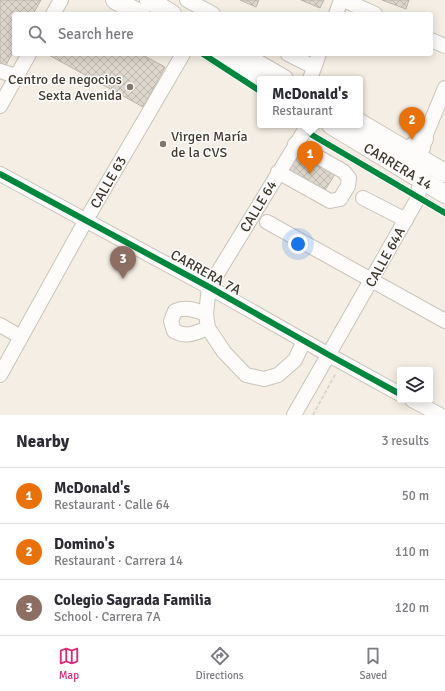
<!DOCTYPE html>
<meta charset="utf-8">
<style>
:root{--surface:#fff;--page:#f7f7f7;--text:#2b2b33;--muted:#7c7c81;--line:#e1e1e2;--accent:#db2777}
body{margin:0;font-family:Signika,sans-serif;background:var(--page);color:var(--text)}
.controls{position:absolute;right:12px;bottom:12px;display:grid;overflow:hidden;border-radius:4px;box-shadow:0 2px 10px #0003}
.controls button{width:36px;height:36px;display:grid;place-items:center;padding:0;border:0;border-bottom:1px solid var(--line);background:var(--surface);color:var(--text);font:20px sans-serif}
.you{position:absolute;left:298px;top:244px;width:14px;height:14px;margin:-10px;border:3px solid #fff;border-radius:50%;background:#1a73e8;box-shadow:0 0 0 6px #1a73e833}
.badge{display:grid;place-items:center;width:26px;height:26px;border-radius:50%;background:var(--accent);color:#fff;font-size:13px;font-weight:700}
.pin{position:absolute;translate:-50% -33px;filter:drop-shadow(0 1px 2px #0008)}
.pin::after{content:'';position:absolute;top:21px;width:14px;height:12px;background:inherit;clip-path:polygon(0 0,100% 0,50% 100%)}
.popup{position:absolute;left:257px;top:76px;width:106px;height:52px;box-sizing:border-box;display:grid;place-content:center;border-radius:4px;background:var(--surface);filter:drop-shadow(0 1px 3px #0005);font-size:13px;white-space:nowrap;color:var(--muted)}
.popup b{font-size:15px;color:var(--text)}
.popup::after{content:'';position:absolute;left:50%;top:100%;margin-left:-8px;border:8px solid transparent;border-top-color:var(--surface)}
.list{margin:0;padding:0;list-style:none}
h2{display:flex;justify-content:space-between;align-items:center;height:52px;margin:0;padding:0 16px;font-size:17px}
h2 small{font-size:13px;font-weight:400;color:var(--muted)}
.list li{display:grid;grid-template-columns:26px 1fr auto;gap:12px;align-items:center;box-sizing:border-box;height:56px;padding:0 16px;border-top:1px solid var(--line)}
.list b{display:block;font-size:15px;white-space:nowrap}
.list p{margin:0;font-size:13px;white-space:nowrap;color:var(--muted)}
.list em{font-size:13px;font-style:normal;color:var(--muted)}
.icon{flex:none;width:22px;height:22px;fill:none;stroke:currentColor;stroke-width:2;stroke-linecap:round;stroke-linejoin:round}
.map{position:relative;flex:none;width:445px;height:415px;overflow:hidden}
.search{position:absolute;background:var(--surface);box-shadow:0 2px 10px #0003;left:12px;right:12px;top:12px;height:44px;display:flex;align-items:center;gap:10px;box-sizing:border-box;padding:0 14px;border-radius:4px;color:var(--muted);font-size:15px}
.sheet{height:220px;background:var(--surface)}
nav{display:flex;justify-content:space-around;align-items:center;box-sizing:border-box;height:56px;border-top:1px solid var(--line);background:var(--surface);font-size:11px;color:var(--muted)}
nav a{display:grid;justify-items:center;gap:2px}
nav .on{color:var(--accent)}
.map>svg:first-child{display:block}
.building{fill:url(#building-cross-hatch);stroke:#bdb6ac}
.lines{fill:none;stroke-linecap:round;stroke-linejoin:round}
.minor-casing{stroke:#cac3b9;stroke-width:16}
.major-casing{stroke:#cac3b9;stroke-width:20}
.path{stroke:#d1d0ca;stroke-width:1.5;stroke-dasharray:4 2;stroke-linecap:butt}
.minor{stroke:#fefcfb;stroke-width:14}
.major{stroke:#fefcfb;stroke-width:18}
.cycleway-casing{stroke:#fefefe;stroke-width:8}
.cycleway{stroke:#00873e;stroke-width:6}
.poi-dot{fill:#7f786c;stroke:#fefefe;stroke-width:1.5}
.labels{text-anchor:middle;stroke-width:3;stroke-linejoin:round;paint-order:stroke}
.poi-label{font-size:14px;fill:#40382c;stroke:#fefefe;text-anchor:end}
.street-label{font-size:14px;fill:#40382c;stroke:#fefefe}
</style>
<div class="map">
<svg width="445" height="415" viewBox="0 0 445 415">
<defs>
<pattern id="building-cross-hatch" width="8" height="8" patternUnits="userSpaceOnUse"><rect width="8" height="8" fill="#ddd6cc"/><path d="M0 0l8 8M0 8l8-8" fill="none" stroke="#bfb8af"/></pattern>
</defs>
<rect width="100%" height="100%" fill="#f5eee4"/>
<g class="building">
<polygon points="0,0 41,0 33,14 14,14 14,50 5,67 0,64"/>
<polygon points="240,0 259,0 256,7"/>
<polygon points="301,0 324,0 320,8"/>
<polygon points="382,0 409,0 406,9"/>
<polygon points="47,54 141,54 165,67 143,107"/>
<polygon points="299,153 335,174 322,195 285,174"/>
</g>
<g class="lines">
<g class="minor-casing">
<g id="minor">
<polyline points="187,0 213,14"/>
<polyline points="344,0 375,14"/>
<polyline points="53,14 61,0"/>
<polyline points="336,14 341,0"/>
<polyline points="431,40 445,46"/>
<polyline points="288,54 314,67"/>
<polyline points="0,71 16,76"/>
<polyline points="310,79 319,54"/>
<polyline points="0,106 29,54"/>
<polyline points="423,148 424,139 445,88"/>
<polyline points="278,172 330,201 340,199 348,186 349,178 343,171 295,144"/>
<polyline points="0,174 209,287 329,355 400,394"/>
<polyline points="363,198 406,220"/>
<polyline points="267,222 445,321"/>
<path d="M 206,314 C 195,310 186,306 175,311 L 171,321 L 174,331 C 187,338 195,333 208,328"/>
<polyline points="0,325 21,337"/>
<polyline points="304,341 295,360 278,375 264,379 246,375 224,352 208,328 206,314 209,287 308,125"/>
<polyline points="0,375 86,220 183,54"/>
<polyline points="412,400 440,415"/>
<polyline points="294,415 418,198 421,171"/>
</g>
</g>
<g class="major-casing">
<g id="major">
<polyline points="115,0 141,14"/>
<polyline points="149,0 172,14"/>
<polyline points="213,54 260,82"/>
<polyline points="241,54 284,79"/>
<polyline points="360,123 445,173"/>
<polyline points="331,125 445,194"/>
<polyline points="407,151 424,139"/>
</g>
</g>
<polyline class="path" points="313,415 336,373"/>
<use href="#minor" class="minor"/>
<use href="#major" class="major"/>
<g class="cycleway-casing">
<g id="cycleway">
<polyline points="203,54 260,91"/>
<polyline points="306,125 312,135 445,213"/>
<polyline points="0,174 209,287 329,355 400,394"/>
</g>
</g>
<use href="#cycleway" class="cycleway"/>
</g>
<g class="poi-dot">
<circle cx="130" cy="87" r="4"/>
<circle cx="163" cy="144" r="4"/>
</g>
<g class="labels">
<g class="poi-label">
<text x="122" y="84">Centro de negocios<tspan x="122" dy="16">Sexta Avenida</tspan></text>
<text x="171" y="141" text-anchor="start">Virgen María<tspan x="171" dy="16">de la CVS</tspan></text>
</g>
<g class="street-label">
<text transform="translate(398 166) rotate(31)" y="5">CARRERA 14</text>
<text transform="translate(108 182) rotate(-60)" y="5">CALLE 63</text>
<text transform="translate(258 206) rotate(-59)" y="5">CALLE 64</text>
<text transform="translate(385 257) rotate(-61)" y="5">CALLE 64A</text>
<text transform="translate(206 272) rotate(29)" y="5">CARRERA 7A</text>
</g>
</g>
</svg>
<div class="controls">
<button><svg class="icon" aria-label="layers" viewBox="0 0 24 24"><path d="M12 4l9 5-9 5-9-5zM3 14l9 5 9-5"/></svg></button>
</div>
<div class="you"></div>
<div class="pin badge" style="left:310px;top:174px;background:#e8710a">1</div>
<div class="popup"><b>McDonald's</b>Restaurant</div>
<div class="pin badge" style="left:412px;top:140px;background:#e8710a">2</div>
<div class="pin badge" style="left:123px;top:279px;background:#8d6e63">3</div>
<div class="search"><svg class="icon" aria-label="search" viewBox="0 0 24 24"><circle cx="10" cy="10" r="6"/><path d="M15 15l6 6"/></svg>Search here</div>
</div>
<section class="sheet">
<h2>Nearby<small>3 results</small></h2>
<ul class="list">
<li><span class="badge" style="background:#e8710a">1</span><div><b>McDonald's</b><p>Restaurant · Calle 64</p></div><em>50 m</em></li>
<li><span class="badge" style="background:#e8710a">2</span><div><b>Domino's</b><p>Restaurant · Carrera 14</p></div><em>110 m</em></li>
<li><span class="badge" style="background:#8d6e63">3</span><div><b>Colegio Sagrada Familia</b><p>School · Carrera 7A</p></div><em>120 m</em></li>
</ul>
</section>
<nav>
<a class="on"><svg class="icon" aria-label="map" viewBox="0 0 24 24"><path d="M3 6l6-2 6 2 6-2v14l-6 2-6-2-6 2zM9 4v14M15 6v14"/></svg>Map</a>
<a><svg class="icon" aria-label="directions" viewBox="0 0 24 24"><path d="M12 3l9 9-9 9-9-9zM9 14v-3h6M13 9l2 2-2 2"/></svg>Directions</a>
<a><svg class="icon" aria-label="saved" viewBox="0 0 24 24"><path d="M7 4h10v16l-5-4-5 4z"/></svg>Saved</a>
</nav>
